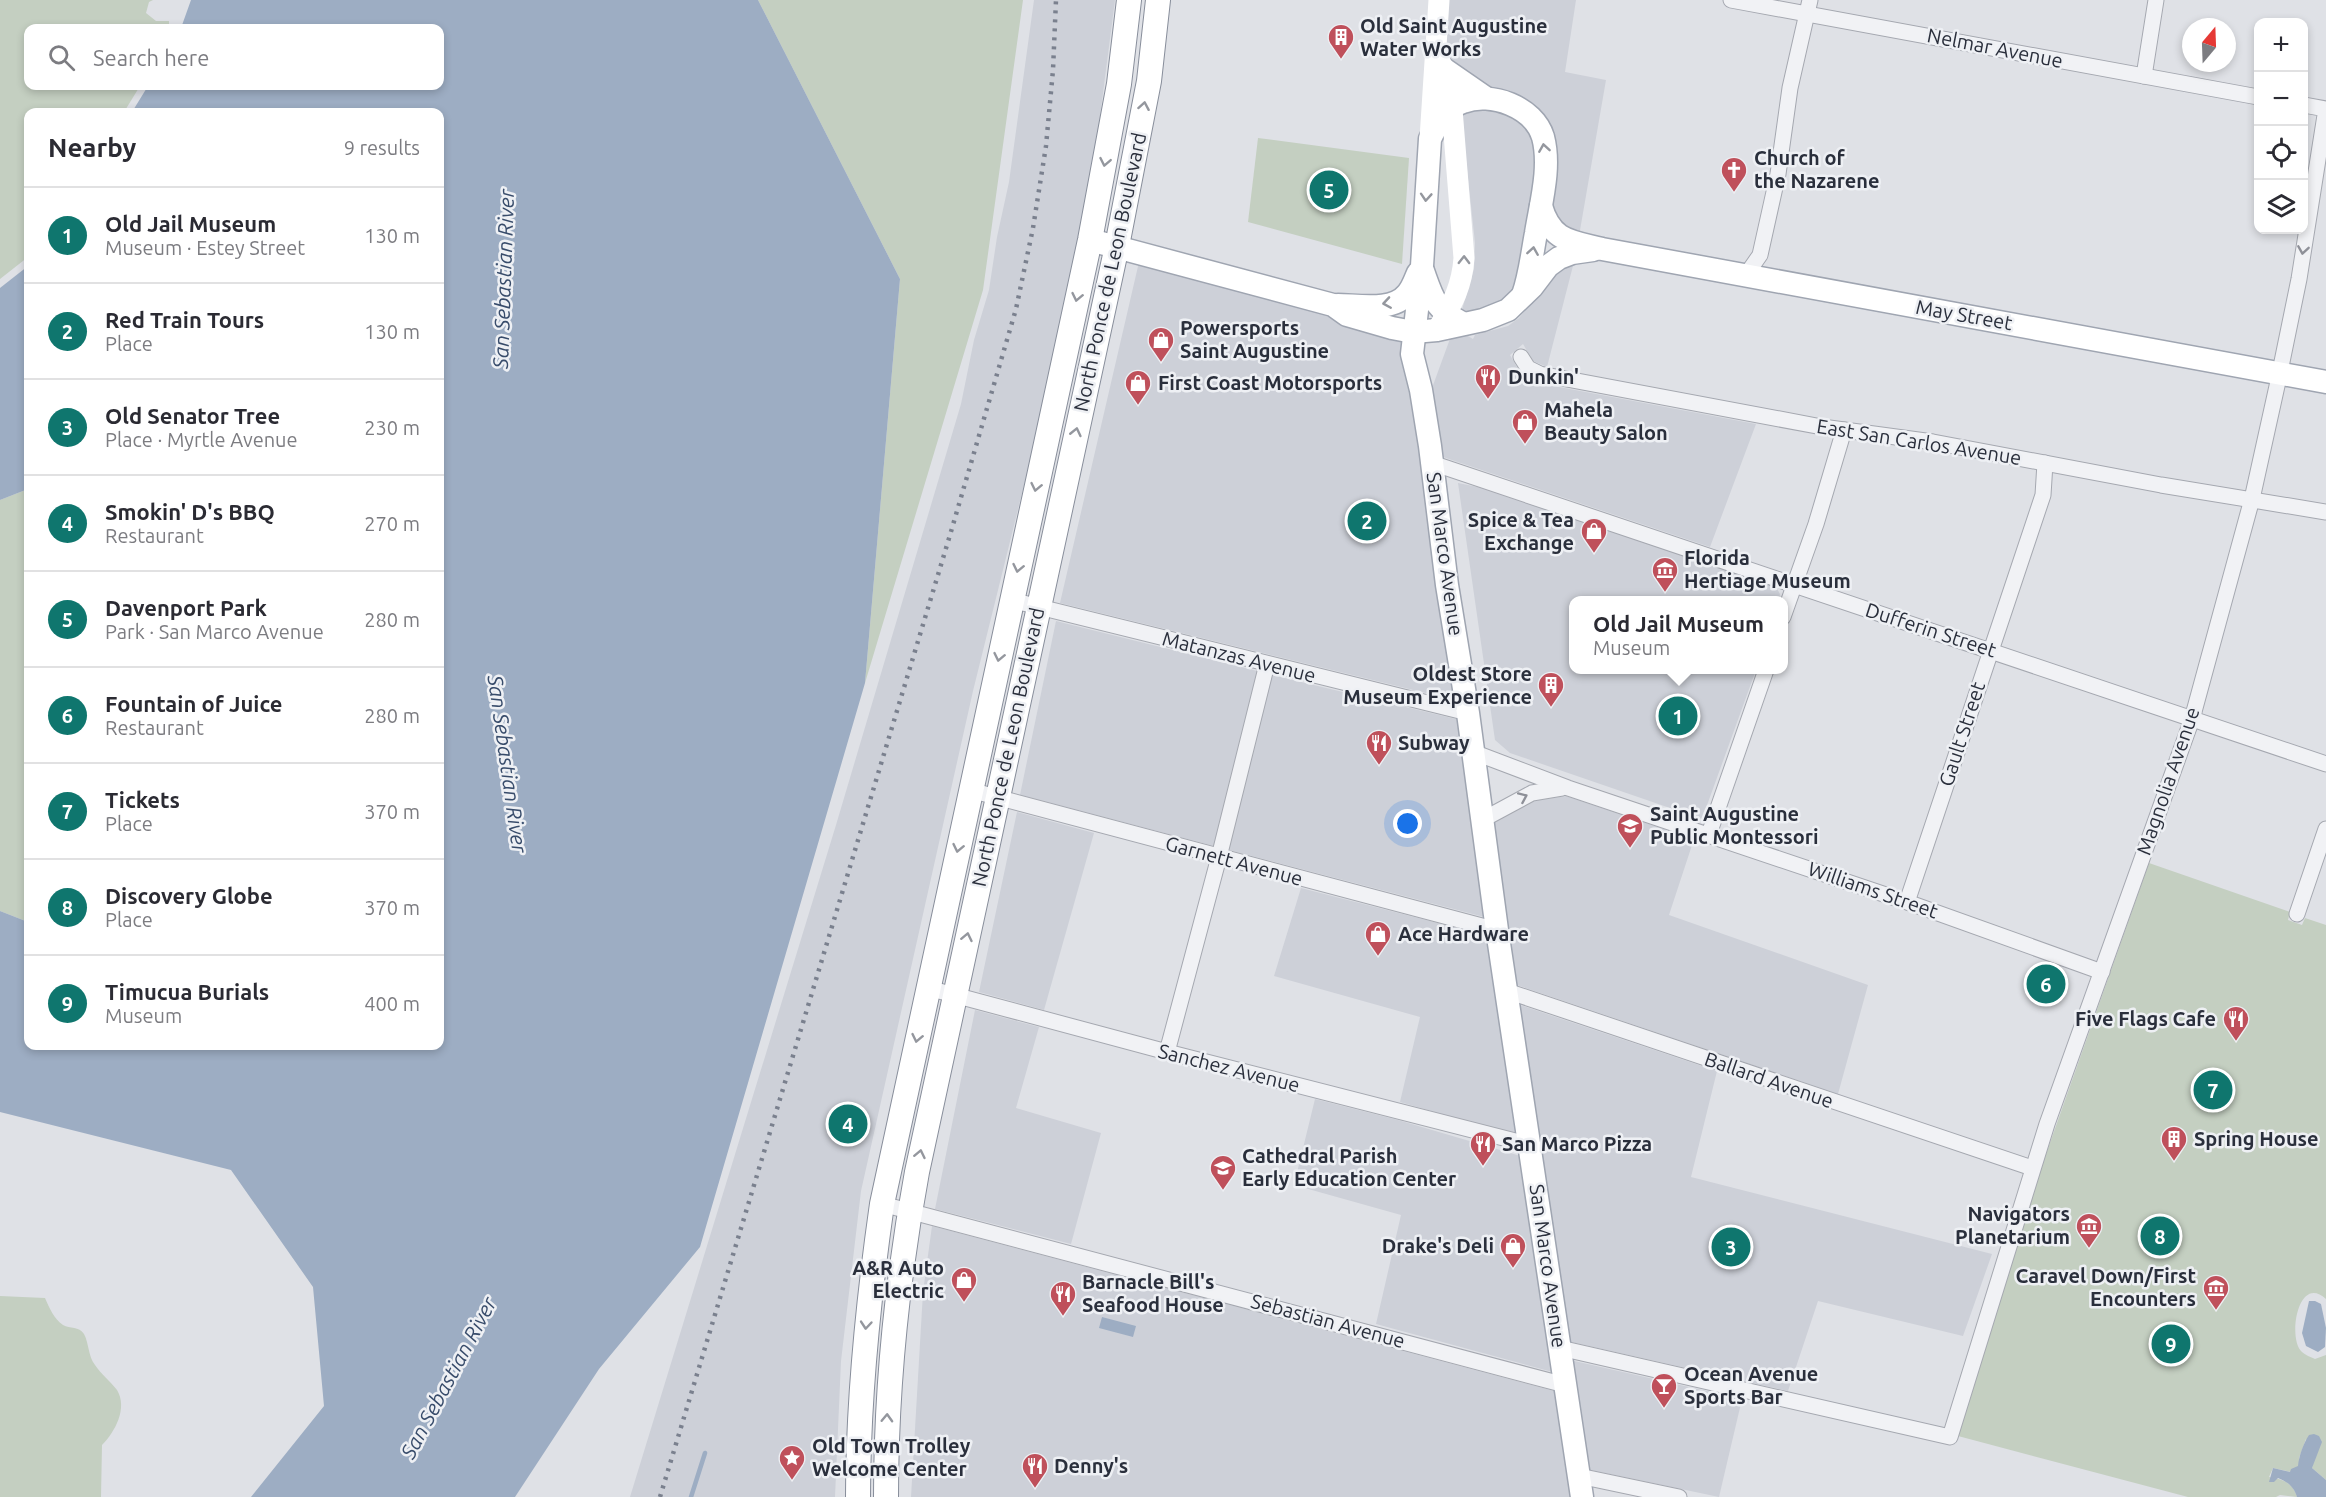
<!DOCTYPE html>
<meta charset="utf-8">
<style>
:root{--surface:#fff;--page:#f7f7f7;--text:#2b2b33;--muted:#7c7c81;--line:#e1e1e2;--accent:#0f766e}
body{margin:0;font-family:Ubuntu,sans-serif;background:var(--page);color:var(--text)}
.controls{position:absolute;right:18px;top:18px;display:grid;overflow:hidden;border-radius:12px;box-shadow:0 3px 9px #0003}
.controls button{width:54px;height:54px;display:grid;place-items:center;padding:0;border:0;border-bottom:2px solid var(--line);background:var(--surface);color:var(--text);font:30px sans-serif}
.compass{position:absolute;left:2182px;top:18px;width:54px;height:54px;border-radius:50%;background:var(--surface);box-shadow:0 3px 9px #0003;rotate:19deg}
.you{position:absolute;left:1408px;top:824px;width:21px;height:21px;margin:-15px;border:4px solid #fff;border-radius:50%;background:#1a73e8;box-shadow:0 0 0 9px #1a73e833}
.badge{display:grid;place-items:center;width:39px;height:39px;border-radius:50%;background:var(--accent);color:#fff;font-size:20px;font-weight:700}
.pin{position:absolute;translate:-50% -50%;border:3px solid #fff;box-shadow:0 2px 6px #0006}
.popup{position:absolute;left:1569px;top:596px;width:219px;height:78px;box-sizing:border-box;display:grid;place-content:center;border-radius:12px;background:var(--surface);filter:drop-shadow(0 2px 4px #0005);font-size:20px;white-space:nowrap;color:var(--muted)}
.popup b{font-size:22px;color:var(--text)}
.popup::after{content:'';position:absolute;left:50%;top:100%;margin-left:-12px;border:12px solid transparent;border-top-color:var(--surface)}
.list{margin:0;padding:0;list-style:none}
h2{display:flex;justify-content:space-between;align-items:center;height:78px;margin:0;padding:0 24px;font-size:26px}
h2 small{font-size:20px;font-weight:400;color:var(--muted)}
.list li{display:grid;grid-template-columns:39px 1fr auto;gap:18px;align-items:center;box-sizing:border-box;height:96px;padding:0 24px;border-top:2px solid var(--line)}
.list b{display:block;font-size:22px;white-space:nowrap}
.list p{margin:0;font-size:20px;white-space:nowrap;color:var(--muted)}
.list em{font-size:20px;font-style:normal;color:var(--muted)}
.icon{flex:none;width:33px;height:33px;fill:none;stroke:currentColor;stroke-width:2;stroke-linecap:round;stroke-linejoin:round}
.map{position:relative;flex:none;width:2326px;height:1497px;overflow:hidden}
.search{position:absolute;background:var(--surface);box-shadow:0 3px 9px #0003;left:24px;top:24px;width:420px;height:66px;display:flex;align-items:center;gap:15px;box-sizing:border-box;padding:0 21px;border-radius:12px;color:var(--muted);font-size:22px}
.panel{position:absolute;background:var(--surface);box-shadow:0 3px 9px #0003;left:24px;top:108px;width:420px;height:942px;border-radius:12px}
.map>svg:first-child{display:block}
.built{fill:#cdd0d8}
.green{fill:#c4cfc1}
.water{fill:#9dadc3}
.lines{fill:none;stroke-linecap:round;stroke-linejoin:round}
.stream{stroke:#9dadc3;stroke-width:4.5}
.minor-casing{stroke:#a5a8b0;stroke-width:17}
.primary-casing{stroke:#9fa5b1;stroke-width:25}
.trunk-casing{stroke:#888e9b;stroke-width:26}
.minor{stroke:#f1f2f5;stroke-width:15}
.secondary{stroke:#fff;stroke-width:21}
.primary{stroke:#fff;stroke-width:22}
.trunk{stroke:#fff;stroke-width:24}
.rail{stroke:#7a808e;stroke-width:4.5;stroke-dasharray:3 6;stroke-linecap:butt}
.oneway{stroke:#94979e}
.oneway2{stroke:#8e9098}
.labels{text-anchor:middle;stroke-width:5;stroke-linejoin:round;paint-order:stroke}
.poi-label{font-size:20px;font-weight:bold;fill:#2a2f3c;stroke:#eef0f4;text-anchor:start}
.street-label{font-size:20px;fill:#2a2f3c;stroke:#eef0f4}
.water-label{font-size:21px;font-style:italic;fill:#384c6b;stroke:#eef0f4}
</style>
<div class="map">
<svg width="2326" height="1497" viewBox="0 0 2326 1497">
<rect width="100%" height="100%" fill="#dfe1e6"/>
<g class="built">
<polygon points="1034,0 1115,0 1094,163 1028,469 973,691 861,1191 841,1361 835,1497 630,1497 836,825 961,404 974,340 989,290 997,237 1009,182"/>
<polygon points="1447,0 1576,0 1565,72 1606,80 1579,236 1567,229 1557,217 1553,207 1554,152 1488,89 1452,65 1451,59 1448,59 1443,51"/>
<polygon points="1484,108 1507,113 1531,130 1538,156 1532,266 1501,311 1461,313 1474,269 1475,243 1461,113"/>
<polygon points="1575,258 1547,367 1533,361 1523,344 1510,355 1521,374 1538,383 1756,424 1710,547 1440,456 1432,388 1451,336 1468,336 1473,339 1475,335 1508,326 1519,318 1529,306 1544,280"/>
<polygon points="1139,262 1316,311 1344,324 1406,340 1458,701 1060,603"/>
<polygon points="1458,483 1478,487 1776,587 1780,594 1779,600 1573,600 1573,670 1756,670 1702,819 1510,753 1495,740"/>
<polygon points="1056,621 1257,671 1214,846 1020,795"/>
<polygon points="1272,675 1460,720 1488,918 1229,850"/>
<polygon points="1566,796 1694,839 1669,915 1868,985 1838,1094 1514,984 1491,824 1533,801"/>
<polygon points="1017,812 1094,833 1044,1010 979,992"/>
<polygon points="1301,888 1469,931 1485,938 1498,990 1521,1137 1400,1102 1420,1017 1274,976"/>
<polygon points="1517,1004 1717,1071 1691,1177 1992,1254 1963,1336 1818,1301 1788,1391 1567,1341 1539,1150 1541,1143 1538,1142"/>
<polygon points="975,1010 1039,1027 1016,1108 1101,1133 1071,1244 935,1209"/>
<polygon points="1315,1099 1398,1120 1524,1157 1556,1373 1376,1324 1401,1215 1294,1185"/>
<polygon points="932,1226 1558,1392 1574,1497 911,1497 923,1292"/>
<polygon points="1570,1360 1742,1399 1719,1497 1586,1469"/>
</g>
<g class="green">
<polygon points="0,0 153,0 149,2 146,13 156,21 169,21 169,27 28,28 28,86 140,86 124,112 109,112 100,108 94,112 28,112 28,257 0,279"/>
<polygon points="758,0 1023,0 983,290 865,683 900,279"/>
<polygon points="1258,138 1409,158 1402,264 1248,222"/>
<polygon points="28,489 28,922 0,911 0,500"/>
<path d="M 2149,863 L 2290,912 L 2288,920 L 2302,925 L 2305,918 L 2326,925 L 2326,1299 C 2298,1273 2287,1339 2302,1352 C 2305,1355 2311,1357 2315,1359 L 2326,1355 L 2326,1480 L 2312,1468 L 2313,1462 L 2306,1439 L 2299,1458 L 2299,1466 L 2291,1472 L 2273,1468 L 2269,1477 C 2283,1479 2293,1483 2297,1497 L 2280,1495 L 2276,1497 L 2188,1497 L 1958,1436 L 2040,1171 Z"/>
<path d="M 0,1296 L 45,1298 C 49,1307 54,1319 63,1325 C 70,1329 79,1326 84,1334 C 89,1343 88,1356 95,1365 C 101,1374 110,1381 117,1390 C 128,1408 115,1432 102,1445 L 101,1497 L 0,1497 Z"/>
</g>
<g class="water">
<polygon points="191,0 758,0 900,279 865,683 700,1247 599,1369 515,1497 251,1497 324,1406 313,1287 231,1170 0,1112 0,911 28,922 28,1046 440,1046 440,112 132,112 148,86 440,86 440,28 181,28"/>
<polygon points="28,266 28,489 0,500 0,288"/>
<polygon points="2309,1301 2315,1301 2321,1304 2326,1328 2325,1347 2318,1352 2306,1346 2302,1333"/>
<polygon points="1102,1317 1136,1326 1133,1337 1099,1328"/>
<path d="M 2314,1434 L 2319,1436 L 2322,1442 L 2312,1468 L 2326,1480 L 2326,1497 L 2297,1497 C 2294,1487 2288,1482 2278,1478 L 2274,1482 L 2269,1482 L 2273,1468 L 2290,1472 L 2291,1469 L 2298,1466 C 2299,1456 2303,1444 2309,1435 Z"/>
</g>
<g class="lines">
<polyline class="stream" points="691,1497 705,1453"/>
<g class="minor-casing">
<g id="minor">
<polyline points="1731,0 2258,97"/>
<polyline points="2144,76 2156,0"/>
<polyline points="1746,275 1760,255 1778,174 1790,88 1810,0"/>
<polyline points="1521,357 1528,368 1540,374 1822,427 1933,442 2161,485 2326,512"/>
<polyline points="1432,463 2326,764"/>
<polyline points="1011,600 1468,713"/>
<polyline points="1783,617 1816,524 1844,430"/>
<polyline points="1473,752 1568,788 1907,902 2102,972"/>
<polyline points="970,790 1497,930"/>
<polyline points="1482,820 1532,793 1562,788"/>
<polyline points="1709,834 1766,670"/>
<polyline points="1907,902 2043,495 2045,463"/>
<polyline points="2297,914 2326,829"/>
<polyline points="928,988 1167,1052 1531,1145"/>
<polyline points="1507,991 2032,1168"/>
<polyline points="1167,1052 1219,857 1267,664"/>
<polyline points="882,1204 1565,1385"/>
<polyline points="1560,1348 1950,1437 2047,1124 2192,719 2252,499 2277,386 2299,279 2326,109 2304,105"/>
<polyline points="1579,1476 1679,1497"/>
</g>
</g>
<g class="primary-casing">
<g id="primary">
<polyline points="1444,69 1486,98"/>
<path d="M 1541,206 C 1551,241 1570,241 1602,249 L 2326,382"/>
<polyline points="1090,240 1333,305 1347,315 1392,328 1413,332 1437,330 1483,320 1508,310 1532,287 1548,266 1559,258 1572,253 1593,250"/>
<path d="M 1423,271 C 1433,299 1434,308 1462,323"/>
<path d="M 1523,295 C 1530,275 1532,254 1536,233 C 1541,202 1551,167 1543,137 C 1534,107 1491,91 1463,102 C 1446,108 1437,124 1430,139 L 1422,266 L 1412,354 L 1421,390 L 1430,446 L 1447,585 L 1468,713 L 1497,930 L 1582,1497"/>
<path d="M 1338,305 C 1358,305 1393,312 1407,294 C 1412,289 1415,280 1418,273"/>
</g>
</g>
<g class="trunk-casing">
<g id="trunk">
<path d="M 858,1497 C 858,1398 868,1302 882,1204 L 1090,240 L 1119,84 L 1129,0"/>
<path d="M 886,1497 C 886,1387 897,1280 917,1172 L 1117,246 L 1149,81 L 1158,0"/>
</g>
</g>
<use href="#minor" class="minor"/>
<g class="secondary">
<path d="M 1435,54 L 1444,69 L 1452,109 L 1464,258 C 1462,287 1452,304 1438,329"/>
<polyline points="1430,139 1439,0"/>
</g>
<use href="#primary" class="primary"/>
<use href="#trunk" class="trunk"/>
<polyline class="rail" points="660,1497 950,535 1016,309 1033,228 1046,146 1053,70 1056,0"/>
</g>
<defs><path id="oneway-chevron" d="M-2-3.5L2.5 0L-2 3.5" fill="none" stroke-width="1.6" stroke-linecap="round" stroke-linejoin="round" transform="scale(1.5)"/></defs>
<g class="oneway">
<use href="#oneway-chevron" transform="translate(1144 106) rotate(-80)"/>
<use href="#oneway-chevron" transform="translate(1544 148) rotate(-99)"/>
<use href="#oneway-chevron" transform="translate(1105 162) rotate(101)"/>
<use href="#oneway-chevron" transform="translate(1426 197) rotate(94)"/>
<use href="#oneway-chevron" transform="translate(1533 251) rotate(-81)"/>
<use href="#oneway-chevron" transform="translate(1464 260) rotate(-89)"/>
<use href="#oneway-chevron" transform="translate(1077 297) rotate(102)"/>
<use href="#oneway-chevron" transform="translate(1387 303) rotate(171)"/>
<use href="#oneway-chevron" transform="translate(1076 432) rotate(-77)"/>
<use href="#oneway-chevron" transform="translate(1036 487) rotate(102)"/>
<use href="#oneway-chevron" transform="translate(1018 568) rotate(102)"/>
<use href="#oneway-chevron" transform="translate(999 657) rotate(102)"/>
<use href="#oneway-chevron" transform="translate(958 848) rotate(102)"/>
<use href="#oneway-chevron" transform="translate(967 937) rotate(-78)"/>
<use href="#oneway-chevron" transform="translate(917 1038) rotate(102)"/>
<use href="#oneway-chevron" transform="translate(920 1154) rotate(-78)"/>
<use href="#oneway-chevron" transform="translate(866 1325) rotate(95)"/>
<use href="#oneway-chevron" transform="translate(887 1418) rotate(-88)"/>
</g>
<g class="oneway2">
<use href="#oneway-chevron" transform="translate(2303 250) rotate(99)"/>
<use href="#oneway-chevron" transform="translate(1523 797) rotate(-24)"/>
</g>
<defs>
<g id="building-pin" transform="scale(1.35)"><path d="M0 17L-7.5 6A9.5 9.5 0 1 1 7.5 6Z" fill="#bf505b" stroke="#eef0f4"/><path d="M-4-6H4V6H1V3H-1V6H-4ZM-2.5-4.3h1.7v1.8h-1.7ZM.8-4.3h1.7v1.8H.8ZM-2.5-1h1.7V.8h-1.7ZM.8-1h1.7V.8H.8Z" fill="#fff"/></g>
<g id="church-pin" transform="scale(1.35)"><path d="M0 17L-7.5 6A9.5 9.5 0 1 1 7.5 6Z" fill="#bf505b" stroke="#eef0f4"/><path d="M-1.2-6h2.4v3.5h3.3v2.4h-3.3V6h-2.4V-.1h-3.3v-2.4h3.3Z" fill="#fff"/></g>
<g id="shop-pin" transform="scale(1.35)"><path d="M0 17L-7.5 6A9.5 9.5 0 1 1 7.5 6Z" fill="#bf505b" stroke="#eef0f4"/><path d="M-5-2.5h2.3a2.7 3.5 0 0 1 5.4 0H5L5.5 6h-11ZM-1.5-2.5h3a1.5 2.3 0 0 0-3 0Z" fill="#fff"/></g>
<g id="restaurant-pin" transform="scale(1.35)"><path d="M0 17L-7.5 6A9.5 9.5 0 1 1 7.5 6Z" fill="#bf505b" stroke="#eef0f4"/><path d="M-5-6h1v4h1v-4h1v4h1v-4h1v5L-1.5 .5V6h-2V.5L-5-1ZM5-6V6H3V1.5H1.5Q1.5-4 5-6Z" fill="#fff"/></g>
<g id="museum-pin" transform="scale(1.35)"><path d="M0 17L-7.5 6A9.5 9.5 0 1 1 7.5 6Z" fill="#bf505b" stroke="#eef0f4"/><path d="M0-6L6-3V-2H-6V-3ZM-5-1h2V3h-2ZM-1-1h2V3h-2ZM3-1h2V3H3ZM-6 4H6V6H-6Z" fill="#fff"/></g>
<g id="school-pin" transform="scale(1.35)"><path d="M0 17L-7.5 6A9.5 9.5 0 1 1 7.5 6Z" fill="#bf505b" stroke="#eef0f4"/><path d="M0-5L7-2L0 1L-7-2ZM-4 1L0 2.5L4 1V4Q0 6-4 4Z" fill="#fff"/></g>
<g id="bar-pin" transform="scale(1.35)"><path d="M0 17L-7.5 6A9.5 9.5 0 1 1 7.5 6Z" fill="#bf505b" stroke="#eef0f4"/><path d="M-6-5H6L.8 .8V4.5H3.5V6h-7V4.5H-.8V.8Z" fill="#fff"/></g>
<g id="sight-pin" transform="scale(1.35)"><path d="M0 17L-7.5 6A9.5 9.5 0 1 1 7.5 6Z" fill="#bf505b" stroke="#eef0f4"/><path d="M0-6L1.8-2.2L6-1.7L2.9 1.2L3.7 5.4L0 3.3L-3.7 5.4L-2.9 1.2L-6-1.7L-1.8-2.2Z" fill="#fff"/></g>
</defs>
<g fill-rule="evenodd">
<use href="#building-pin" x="1341" y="37"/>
<use href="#church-pin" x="1734" y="170"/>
<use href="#shop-pin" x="1161" y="340"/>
<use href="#restaurant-pin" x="1488" y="377"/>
<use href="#shop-pin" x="1138" y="383"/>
<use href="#shop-pin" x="1525" y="422"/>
<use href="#shop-pin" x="1594" y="531"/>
<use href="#museum-pin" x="1665" y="570"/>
<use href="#building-pin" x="1551" y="685"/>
<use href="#restaurant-pin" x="1379" y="743"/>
<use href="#school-pin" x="1630" y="826"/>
<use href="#shop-pin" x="1378" y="934"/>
<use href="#restaurant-pin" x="2236" y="1019"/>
<use href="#building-pin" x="2174" y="1139"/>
<use href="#restaurant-pin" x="1483" y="1144"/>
<use href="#school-pin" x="1223" y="1168"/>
<use href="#museum-pin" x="2089" y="1226"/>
<use href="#shop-pin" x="1513" y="1246"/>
<use href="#shop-pin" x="964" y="1280"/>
<use href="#museum-pin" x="2216" y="1288"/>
<use href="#restaurant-pin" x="1063" y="1294"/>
<use href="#bar-pin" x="1664" y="1386"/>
<use href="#sight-pin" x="792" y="1458"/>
<use href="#restaurant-pin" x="1035" y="1466"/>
</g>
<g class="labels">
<g class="poi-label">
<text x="1360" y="33">Old Saint Augustine<tspan x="1360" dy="23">Water Works</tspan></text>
<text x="1754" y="165">Church of<tspan x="1754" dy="23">the Nazarene</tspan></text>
<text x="1180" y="335">Powersports<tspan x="1180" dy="23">Saint Augustine</tspan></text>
<text x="1508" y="384">Dunkin'</text>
<text x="1158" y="390">First Coast Motorsports</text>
<text x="1544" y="417">Mahela<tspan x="1544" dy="23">Beauty Salon</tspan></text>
<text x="1574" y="527" text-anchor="end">Spice &amp; Tea<tspan x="1574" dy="23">Exchange</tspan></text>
<text x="1684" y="565">Florida<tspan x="1684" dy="23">Hertiage Museum</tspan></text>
<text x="1532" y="681" text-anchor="end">Oldest Store<tspan x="1532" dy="23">Museum Experience</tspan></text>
<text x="1398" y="750">Subway</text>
<text x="1650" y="821">Saint Augustine<tspan x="1650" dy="23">Public Montessori</tspan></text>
<text x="1398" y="941">Ace Hardware</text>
<text x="2216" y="1026" text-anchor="end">Five Flags Cafe</text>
<text x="2194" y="1146">Spring House</text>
<text x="1502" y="1151">San Marco Pizza</text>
<text x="1242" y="1163">Cathedral Parish<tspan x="1242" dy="23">Early Education Center</tspan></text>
<text x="2070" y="1221" text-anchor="end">Navigators<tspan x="2070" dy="23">Planetarium</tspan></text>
<text x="1494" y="1253" text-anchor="end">Drake's Deli</text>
<text x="944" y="1275" text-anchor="end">A&amp;R Auto<tspan x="944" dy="23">Electric</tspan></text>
<text x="2196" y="1283" text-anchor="end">Caravel Down/First<tspan x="2196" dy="23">Encounters</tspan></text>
<text x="1082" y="1289">Barnacle Bill's<tspan x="1082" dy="23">Seafood House</tspan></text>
<text x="1684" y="1381">Ocean Avenue<tspan x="1684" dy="23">Sports Bar</tspan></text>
<text x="812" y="1453">Old Town Trolley<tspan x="812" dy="23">Welcome Center</tspan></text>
<text x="1054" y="1473">Denny's</text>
</g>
<g class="street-label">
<text transform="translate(1995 48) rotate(11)" y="7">Nelmar Avenue</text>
<text transform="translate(1110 272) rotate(-78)" y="7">North Ponce de Leon Boulevard</text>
<text transform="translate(1964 315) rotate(10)" y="7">May Street</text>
<text transform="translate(1919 442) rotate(9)" y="7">East San Carlos Avenue</text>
<text transform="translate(1445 554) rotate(82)" y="7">San Marco Avenue</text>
<text transform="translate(1931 630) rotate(18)" y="7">Dufferin Street</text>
<text transform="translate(1239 657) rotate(14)" y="7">Matanzas Avenue</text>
<text transform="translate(1962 734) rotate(-72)" y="7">Gault Street</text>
<text transform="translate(1008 747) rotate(-78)" y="7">North Ponce de Leon Boulevard</text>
<text transform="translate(2168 781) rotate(-71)" y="7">Magnolia Avenue</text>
<text transform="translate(1234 861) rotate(15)" y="7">Garnett Avenue</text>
<text transform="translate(1873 890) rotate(19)" y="7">Williams Street</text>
<text transform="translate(1229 1068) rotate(14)" y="7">Sanchez Avenue</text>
<text transform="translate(1769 1080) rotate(19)" y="7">Ballard Avenue</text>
<text transform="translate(1548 1266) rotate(82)" y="7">San Marco Avenue</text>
<text transform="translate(1328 1321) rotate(15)" y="7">Sebastian Avenue</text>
</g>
<g class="water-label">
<text transform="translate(504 279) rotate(-88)" y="7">San Sebastian River</text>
<text transform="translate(507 764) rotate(82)" y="7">San Sebastian River</text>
<text transform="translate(449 1378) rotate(-62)" y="7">San Sebastian River</text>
</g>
</g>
</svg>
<div class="controls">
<button>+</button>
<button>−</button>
<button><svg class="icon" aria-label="locate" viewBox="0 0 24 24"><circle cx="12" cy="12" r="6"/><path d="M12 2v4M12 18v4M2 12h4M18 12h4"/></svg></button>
<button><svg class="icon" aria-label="layers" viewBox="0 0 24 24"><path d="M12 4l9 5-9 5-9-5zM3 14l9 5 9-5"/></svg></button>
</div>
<svg class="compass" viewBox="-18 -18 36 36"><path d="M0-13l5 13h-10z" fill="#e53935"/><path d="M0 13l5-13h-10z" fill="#7c7c81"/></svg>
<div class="you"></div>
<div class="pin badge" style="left:1678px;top:716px">1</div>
<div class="popup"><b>Old Jail Museum</b>Museum</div>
<div class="pin badge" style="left:1367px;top:521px">2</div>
<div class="pin badge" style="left:1731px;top:1247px">3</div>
<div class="pin badge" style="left:848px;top:1124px">4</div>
<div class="pin badge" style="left:1329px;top:190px">5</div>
<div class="pin badge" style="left:2046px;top:984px">6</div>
<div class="pin badge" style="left:2213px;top:1090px">7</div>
<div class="pin badge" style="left:2160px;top:1236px">8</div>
<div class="pin badge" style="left:2171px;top:1344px">9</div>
<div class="search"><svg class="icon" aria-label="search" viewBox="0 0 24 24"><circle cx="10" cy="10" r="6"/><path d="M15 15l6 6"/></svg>Search here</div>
<section class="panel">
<h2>Nearby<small>9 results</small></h2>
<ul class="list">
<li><span class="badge">1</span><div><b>Old Jail Museum</b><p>Museum · Estey Street</p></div><em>130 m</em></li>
<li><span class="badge">2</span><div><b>Red Train Tours</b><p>Place</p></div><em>130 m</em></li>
<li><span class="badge">3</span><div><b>Old Senator Tree</b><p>Place · Myrtle Avenue</p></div><em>230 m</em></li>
<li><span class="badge">4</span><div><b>Smokin' D's BBQ</b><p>Restaurant</p></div><em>270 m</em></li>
<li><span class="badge">5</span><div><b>Davenport Park</b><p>Park · San Marco Avenue</p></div><em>280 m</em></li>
<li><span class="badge">6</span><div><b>Fountain of Juice</b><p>Restaurant</p></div><em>280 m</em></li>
<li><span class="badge">7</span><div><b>Tickets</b><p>Place</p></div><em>370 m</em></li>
<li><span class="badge">8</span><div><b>Discovery Globe</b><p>Place</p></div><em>370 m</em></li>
<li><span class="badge">9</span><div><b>Timucua Burials</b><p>Museum</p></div><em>400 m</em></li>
</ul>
</section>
</div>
